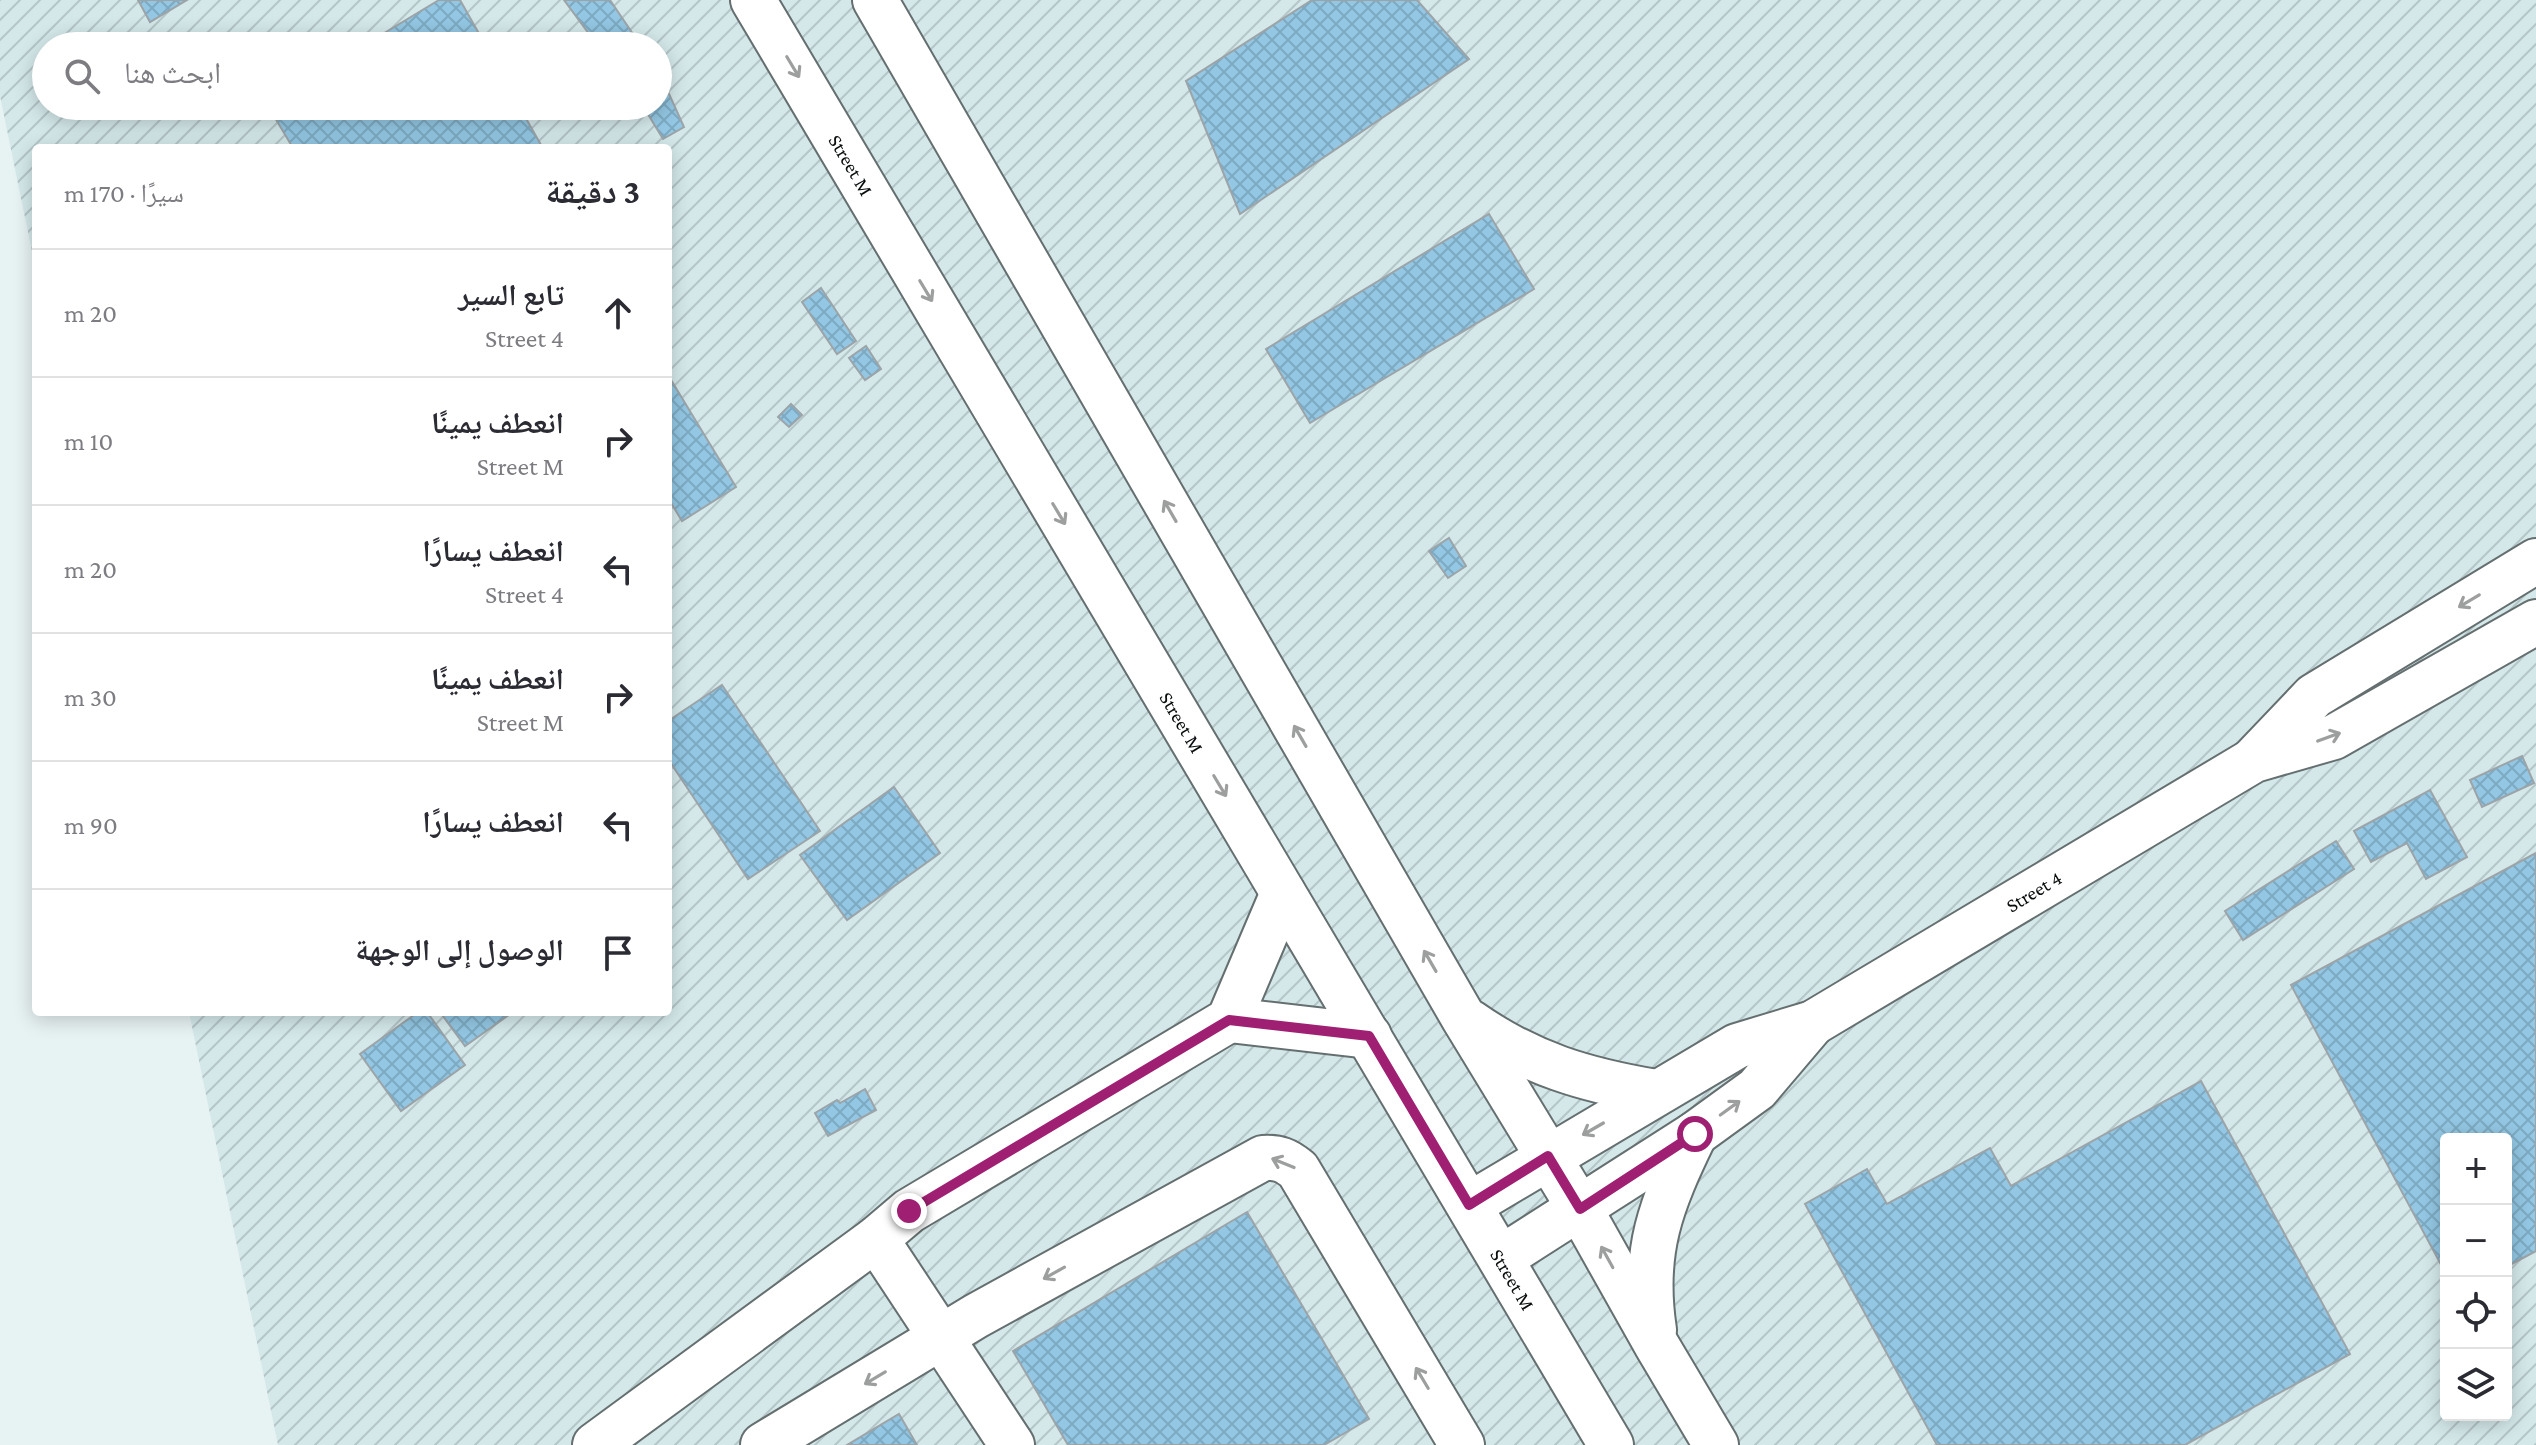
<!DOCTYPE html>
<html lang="ar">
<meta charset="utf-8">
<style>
:root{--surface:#fff;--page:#f2f2f3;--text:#2b2b33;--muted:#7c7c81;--line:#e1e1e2}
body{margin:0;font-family:"Crimson Pro","Noto Naskh Arabic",serif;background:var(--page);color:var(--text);direction:rtl}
.controls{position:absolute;right:24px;bottom:24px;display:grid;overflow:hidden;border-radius:8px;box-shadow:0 4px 20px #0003}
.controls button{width:72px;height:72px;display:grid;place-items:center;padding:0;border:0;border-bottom:2px solid var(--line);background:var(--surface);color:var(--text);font:40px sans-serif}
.stop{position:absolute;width:24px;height:24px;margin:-18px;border:6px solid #9f1f72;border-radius:50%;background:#fff}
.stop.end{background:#9f1f72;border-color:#fff;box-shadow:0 2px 8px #0008}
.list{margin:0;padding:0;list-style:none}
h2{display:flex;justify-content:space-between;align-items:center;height:104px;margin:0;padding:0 32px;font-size:34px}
h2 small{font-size:26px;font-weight:400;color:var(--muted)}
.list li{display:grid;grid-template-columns:52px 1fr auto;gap:24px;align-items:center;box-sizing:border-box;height:128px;padding:0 32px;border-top:2px solid var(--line)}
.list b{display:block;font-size:30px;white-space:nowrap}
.list p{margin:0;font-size:26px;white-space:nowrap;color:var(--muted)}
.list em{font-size:26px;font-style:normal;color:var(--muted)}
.icon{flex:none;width:44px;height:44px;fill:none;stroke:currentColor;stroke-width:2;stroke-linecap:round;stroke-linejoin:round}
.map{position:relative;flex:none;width:2536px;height:1445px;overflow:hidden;direction:ltr}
.search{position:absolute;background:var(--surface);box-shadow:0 4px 20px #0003;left:32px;top:32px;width:640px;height:88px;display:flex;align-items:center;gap:20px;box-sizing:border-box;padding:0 28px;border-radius:44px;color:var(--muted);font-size:30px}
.panel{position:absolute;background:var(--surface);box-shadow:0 4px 20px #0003;left:32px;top:144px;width:640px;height:872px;border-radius:8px;direction:rtl}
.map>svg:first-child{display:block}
.industrial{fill:url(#industrial-furrows);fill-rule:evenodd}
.building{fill:url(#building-cross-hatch);stroke:#9ca4a8;stroke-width:2}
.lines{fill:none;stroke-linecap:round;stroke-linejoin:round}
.minor-casing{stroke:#656f6f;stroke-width:48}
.minor{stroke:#fff;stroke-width:44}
.oneway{stroke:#9d9e9e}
.route{stroke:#9f1f72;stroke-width:10}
.labels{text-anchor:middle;stroke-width:6;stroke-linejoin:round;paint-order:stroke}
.street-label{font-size:20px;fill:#090c0d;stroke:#e7f2f3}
</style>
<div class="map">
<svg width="2536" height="1445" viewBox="0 0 2536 1445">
<defs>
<pattern id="industrial-furrows" width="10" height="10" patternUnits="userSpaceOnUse" patternTransform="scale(2)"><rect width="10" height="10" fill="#d4e8ea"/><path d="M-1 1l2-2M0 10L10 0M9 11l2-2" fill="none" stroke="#b5c6c8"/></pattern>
<pattern id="building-cross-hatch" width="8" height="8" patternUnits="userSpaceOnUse" patternTransform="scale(2)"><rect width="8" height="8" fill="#93c7e3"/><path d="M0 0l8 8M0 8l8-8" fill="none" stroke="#7daac2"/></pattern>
</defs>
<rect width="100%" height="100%" fill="#e7f2f3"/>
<path class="industrial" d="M 0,0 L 2536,0 L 2536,1445 L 278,1445 L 189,1012 L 668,1012 L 668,148 L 36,148 L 36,271 L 0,96 ZM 46,46 L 658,46 L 658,106 L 46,106 ZM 2446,1139 L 2506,1139 L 2506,1415 L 2446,1415 Z"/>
<g class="building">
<polygon points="138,0 187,0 150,22"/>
<polygon points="439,0 460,0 486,46 363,46"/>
<polygon points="564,0 610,0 641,46 598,46"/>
<polygon points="1312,0 1417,0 1469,59 1240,214 1186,81"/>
<polygon points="665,85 684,127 663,139 643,106 658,106 658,89"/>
<polygon points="268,106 519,106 541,145 536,148 293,148"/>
<polygon points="1489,214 1534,289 1310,423 1266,349"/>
<polygon points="821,288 856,341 837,354 802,302"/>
<polygon points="866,346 881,369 865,380 849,358"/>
<polygon points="668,375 736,487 682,521 668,498"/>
<polygon points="791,404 802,415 789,427 778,417"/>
<polygon points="1449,538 1466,566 1448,578 1429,551"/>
<polygon points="722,685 820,831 748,879 668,759 668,721"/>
<polygon points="2522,756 2534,783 2482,807 2470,780"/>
<polygon points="894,787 940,853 847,920 800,855"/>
<polygon points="2430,790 2467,857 2426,879 2407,843 2371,862 2354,831"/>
<polygon points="2336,841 2354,869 2243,940 2225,911"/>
<polygon points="2536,853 2536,1251 2506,1267 2506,1139 2446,1139 2446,1274 2291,985"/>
<polygon points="418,1012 427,1012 465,1065 401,1111 360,1054"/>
<polygon points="440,1012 513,1012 465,1046"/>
<polygon points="2201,1081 2350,1354 2185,1445 1937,1445 1805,1204 1867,1169 1887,1204 1990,1148 2011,1186"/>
<polygon points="865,1089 876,1110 828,1136 815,1113 837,1100 840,1103"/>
<polygon points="1247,1212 1369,1419 1324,1445 1068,1445 1013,1351"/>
<polygon points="899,1414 917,1445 847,1445"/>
</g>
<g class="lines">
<g class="minor-casing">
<g id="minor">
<path id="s1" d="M 753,0 L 1611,1445"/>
<polyline points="875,0 1463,1017 1580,1209 1656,1344 1716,1445"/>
<polyline points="2255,758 2314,696 2536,561"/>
<polyline points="1229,1020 1369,1036"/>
<path d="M 1470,1022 C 1530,1064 1585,1080 1656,1092"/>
<path id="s2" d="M 1469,1205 L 1737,1046 L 1813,1023 L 2254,760 L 2334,737 L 2536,622"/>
<polyline points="876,1239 1012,1445"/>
<polyline points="1501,1258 1695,1134 1757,1089 1813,1023"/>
<path d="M 1654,1330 C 1642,1251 1661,1204 1695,1134"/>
<polyline points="595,1445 876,1239 909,1211 1229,1020 1283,893"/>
<path d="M 763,1445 L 976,1316 L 1263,1158 C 1278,1157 1286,1160 1298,1170 L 1462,1445"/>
</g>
</g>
<use href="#minor" class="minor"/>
</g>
<defs><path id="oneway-shaft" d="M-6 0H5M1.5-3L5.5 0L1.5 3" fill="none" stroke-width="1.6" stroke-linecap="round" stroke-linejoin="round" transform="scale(2)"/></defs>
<g class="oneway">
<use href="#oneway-shaft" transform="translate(793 67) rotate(59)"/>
<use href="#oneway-shaft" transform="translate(926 291) rotate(59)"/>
<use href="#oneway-shaft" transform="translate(1170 511) rotate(-120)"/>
<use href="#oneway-shaft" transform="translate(1059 514) rotate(59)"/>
<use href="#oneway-shaft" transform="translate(2469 601) rotate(149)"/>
<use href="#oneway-shaft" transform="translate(1300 736) rotate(-120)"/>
<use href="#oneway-shaft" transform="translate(2329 737) rotate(-20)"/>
<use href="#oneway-shaft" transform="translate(1220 786) rotate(59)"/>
<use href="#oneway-shaft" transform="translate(1430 961) rotate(-120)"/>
<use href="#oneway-shaft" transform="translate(1730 1108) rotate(-36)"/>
<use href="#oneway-shaft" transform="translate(1593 1129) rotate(150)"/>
<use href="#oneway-shaft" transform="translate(1283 1163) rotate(-158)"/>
<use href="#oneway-shaft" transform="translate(1607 1257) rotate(-119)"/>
<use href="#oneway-shaft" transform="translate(1054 1273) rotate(151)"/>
<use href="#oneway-shaft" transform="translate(875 1378) rotate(149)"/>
<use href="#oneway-shaft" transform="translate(1422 1378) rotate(-121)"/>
</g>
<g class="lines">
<polyline class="route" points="909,1211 1229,1020 1369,1036 1469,1205 1548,1156 1580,1209 1695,1134"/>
</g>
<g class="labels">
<g class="street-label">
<text dy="7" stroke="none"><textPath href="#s1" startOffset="192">Street M</textPath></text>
<text dy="7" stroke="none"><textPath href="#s1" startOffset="840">Street M</textPath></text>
<text dy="7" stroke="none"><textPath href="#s2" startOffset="648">Street 4</textPath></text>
<text dy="7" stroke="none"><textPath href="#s1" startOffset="1488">Street M</textPath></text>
</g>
</g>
</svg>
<div class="controls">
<button>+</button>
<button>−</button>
<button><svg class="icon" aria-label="locate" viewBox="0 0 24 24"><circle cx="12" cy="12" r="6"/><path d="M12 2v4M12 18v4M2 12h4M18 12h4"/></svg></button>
<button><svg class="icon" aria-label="layers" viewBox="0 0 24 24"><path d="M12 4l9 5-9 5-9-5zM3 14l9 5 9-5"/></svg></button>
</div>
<div class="stop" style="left:1695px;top:1134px"></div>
<div class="stop end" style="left:909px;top:1211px"></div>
<div class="search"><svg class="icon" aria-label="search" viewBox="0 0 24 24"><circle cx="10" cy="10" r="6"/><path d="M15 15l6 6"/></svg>ابحث هنا</div>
<section class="panel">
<h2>3 دقيقة<small>سيرًا · 170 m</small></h2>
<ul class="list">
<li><svg class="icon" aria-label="ahead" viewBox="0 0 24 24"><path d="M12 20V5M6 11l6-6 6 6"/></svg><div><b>تابع السير</b><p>Street 4</p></div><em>20 m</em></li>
<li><svg class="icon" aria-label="right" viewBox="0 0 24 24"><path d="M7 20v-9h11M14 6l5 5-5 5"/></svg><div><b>انعطف يمينًا</b><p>Street M</p></div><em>10 m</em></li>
<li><svg class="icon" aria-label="left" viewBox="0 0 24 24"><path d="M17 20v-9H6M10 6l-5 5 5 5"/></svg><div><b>انعطف يسارًا</b><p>Street 4</p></div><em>20 m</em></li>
<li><svg class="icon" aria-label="right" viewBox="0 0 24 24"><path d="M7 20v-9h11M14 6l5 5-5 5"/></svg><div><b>انعطف يمينًا</b><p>Street M</p></div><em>30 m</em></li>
<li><svg class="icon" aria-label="left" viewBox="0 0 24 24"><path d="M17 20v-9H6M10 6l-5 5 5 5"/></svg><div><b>انعطف يسارًا</b></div><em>90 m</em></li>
<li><svg class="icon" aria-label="arrive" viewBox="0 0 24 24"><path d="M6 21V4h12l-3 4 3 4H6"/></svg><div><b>الوصول إلى الوجهة</b></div></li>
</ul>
</section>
</div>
